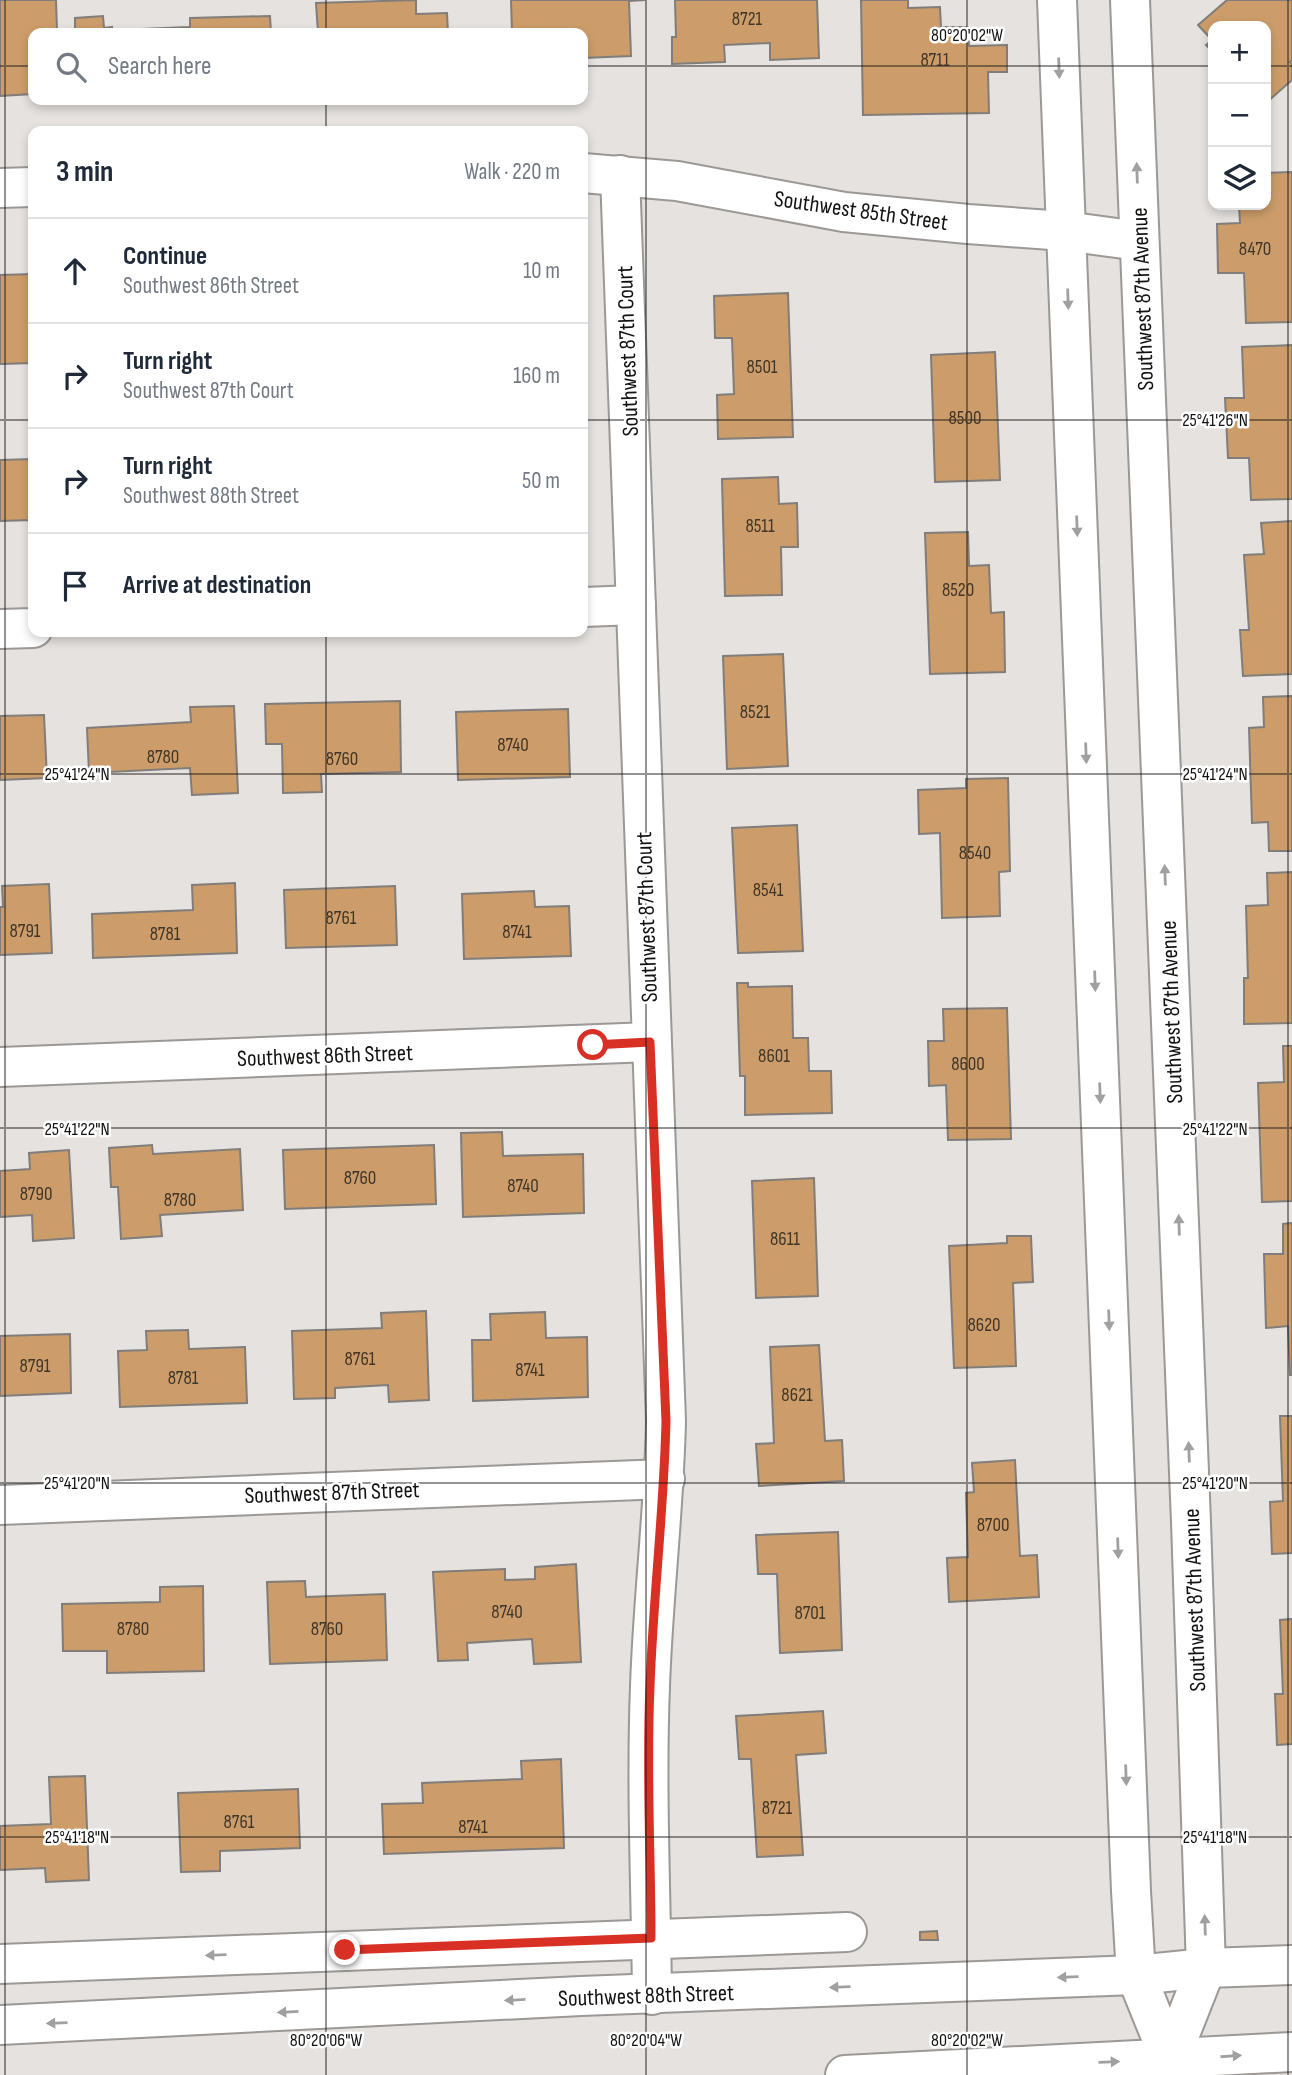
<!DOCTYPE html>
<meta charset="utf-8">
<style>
:root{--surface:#fff;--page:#f6f6f7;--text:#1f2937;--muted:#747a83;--line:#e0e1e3}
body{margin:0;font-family:"Sofia Sans Condensed",sans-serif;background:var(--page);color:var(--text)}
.controls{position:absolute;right:21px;top:21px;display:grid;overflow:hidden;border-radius:14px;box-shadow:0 4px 10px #0003}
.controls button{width:63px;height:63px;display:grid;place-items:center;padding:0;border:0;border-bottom:2px solid var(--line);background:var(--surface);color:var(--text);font:35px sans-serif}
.stop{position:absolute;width:21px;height:21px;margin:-16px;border:5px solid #d93025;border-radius:50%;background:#fff}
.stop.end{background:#d93025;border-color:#fff;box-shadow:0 2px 7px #0008}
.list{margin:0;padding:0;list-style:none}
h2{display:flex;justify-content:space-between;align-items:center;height:91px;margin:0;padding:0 28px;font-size:30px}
h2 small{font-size:23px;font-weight:400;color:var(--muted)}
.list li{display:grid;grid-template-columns:46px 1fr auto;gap:21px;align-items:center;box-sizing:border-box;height:105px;padding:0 28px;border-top:2px solid var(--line)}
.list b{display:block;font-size:26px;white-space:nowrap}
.list p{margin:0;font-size:23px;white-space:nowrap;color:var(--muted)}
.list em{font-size:23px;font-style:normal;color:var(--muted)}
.icon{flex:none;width:38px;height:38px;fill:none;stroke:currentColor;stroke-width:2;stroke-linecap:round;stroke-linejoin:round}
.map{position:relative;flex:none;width:1292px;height:2075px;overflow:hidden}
.search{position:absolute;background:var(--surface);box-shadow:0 4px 10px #0003;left:28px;top:28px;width:560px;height:77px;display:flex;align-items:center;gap:18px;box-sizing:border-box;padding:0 24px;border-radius:14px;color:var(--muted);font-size:26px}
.panel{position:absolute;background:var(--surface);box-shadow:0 4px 10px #0003;left:28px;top:126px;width:560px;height:511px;border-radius:14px}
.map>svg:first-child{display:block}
.building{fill:#cc9d6a;stroke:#807d7a;stroke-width:2}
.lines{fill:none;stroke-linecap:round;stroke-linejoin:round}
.minor-casing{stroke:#9b9895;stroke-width:42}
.major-casing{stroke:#9b9895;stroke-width:42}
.minor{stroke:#fff;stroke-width:38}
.major{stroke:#fff;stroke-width:38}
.oneway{fill:#a1a0a0}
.route{stroke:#d93025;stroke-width:9}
.ticks{fill:none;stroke:#131211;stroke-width:2;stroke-opacity:0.45}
.labels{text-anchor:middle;stroke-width:5;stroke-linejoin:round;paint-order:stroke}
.number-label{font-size:19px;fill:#413527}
.street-label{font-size:23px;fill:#131211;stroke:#fff}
.ticks-label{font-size:18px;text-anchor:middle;fill:#131211;stroke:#fff;stroke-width:5;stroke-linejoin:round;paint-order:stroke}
</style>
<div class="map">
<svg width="1292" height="2075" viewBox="0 0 1292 2075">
<rect width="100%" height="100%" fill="#e5e2df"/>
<g class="building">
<polygon points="0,0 56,0 57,30 75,29 75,18 103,16 104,28 112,27 112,33 33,33 33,94 0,96"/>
<polygon points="416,0 416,14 447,13 448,33 318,33 316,3"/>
<polygon points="511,0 645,0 629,1 631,56 583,58 583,33 512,33"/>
<polygon points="675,0 817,0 819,58 770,60 770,43 724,45 725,62 672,64 672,37 676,37"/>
<polygon points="861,0 908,0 908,8 940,7 941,27 968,27 969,46 1007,45 1007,72 988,72 989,113 863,115"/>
<polygon points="1227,0 1292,0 1292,60 1290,62 1292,65 1292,80 1266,103 1266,26 1213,26 1213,52 1206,45 1212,40 1198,25"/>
<polygon points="270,16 271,33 141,33 141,29 190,27 190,18"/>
<polygon points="1292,172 1292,322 1246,323 1244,273 1218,273 1217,224 1240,223 1239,205 1266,205 1266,173"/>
<polygon points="33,274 33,363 0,364 0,275"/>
<polygon points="788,293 793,437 718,439 717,395 734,394 732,338 715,338 714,296"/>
<polygon points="1292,345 1292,499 1251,500 1249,458 1228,458 1225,398 1244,398 1242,347"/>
<polygon points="995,352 1000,480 935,482 931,355"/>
<polygon points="33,459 33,520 0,521 0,460"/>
<polygon points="778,477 779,504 797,503 798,547 781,547 782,595 725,596 722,479"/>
<polygon points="1292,521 1292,674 1243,676 1240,630 1249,630 1244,555 1264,554 1261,523"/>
<polygon points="968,532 969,566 989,565 991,613 1004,612 1005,672 930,674 925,533"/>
<polygon points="783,654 788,766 727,769 723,656"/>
<polygon points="1292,696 1292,851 1269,851 1268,822 1252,823 1249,728 1264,727 1263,697"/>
<polygon points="400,701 401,772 321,774 322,792 283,793 282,744 266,744 265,704"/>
<polygon points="234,706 238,793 192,795 190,768 89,773 87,728 191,722 190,707"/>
<polygon points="568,709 570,777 458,780 456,712"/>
<polygon points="44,715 47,778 0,780 0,716"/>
<polygon points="1008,778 1010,871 999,872 1000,916 942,918 940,833 919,834 918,790 966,788 966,779"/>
<polygon points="797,825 803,951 738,953 732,828"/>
<polygon points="1292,872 1292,1023 1244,1024 1244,978 1248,978 1246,906 1268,905 1267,873"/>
<polygon points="235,883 237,953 93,958 92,914 193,910 192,885"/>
<polygon points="49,884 52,953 0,955 0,907 3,907 2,886"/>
<polygon points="395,886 397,945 286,948 284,890"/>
<polygon points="534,891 535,907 569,906 571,956 464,959 462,894"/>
<polygon points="737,983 748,983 748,987 792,986 793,1038 808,1038 809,1071 831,1071 832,1113 745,1115 745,1076 740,1076"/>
<polygon points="1007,1008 1011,1139 948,1140 946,1085 929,1086 928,1041 944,1041 943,1009"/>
<polygon points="1283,1046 1292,1046 1292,1201 1262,1202 1258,1083 1284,1082"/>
<polygon points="502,1132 503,1156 583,1154 584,1213 463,1217 461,1133"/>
<polygon points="152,1145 153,1154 240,1149 243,1210 160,1215 162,1236 121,1239 118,1187 111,1187 109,1148"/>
<polygon points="434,1145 436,1204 285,1209 283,1150"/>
<polygon points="69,1150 74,1238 33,1241 32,1215 0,1217 0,1171 30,1169 29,1153"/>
<polygon points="814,1178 818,1296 756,1298 752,1181"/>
<polygon points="1292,1223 1292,1375 1290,1375 1288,1326 1266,1328 1264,1254 1283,1254 1283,1224"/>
<polygon points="1007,1236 1031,1236 1033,1282 1013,1283 1016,1366 954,1368 949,1246 1007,1243"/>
<polygon points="426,1311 429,1400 389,1402 388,1385 335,1388 335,1398 294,1399 292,1331 382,1328 381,1313"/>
<polygon points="545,1312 546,1338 587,1337 588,1397 473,1401 472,1340 491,1340 490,1314"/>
<polygon points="188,1330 189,1349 245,1347 247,1403 120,1407 118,1351 147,1350 146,1331"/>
<polygon points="70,1334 71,1393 0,1396 0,1336"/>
<polygon points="819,1345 825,1441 842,1440 844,1481 759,1486 756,1444 774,1443 770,1347"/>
<polygon points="1280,1416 1292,1416 1292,1553 1272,1554 1270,1502 1283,1501"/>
<polygon points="1015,1460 1020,1556 1037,1555 1039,1597 949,1602 947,1558 968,1557 966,1493 974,1492 972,1463"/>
<polygon points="838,1532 842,1650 780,1653 777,1574 758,1574 756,1535"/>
<polygon points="576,1564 581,1662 534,1664 532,1639 467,1643 468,1660 438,1661 433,1572 505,1569 505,1580 535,1579 535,1567"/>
<polygon points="305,1581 306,1597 385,1594 387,1660 270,1664 267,1582"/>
<polygon points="203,1586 204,1671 107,1673 107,1651 63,1651 62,1604 160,1602 160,1587"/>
<polygon points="1292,1619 1292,1744 1277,1745 1275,1694 1283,1694 1280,1620"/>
<polygon points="823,1711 826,1753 796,1755 803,1855 757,1857 751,1759 739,1759 736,1716"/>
<polygon points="561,1759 564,1848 384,1854 382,1804 423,1803 422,1783 522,1779 521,1761"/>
<polygon points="85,1776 89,1880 46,1882 45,1868 0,1870 0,1826 51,1824 49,1777"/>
<polygon points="298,1789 300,1848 220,1851 220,1871 181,1872 178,1793"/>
<polygon points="937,1931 938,1940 920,1940 920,1932"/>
</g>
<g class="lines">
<g class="minor-casing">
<g id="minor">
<polyline points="583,173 677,181 844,212 968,224 1065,231 1139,241"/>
<path d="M 620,175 L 666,1421 C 664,1510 653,1598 650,1686 C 646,1789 651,1892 652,1995"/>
<polyline points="0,188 33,187"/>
<polyline points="583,607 636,605"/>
<polyline points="0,629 33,628"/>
<polyline points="0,1067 650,1042"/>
<polyline points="0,1505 665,1479"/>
<polyline points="0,1964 847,1932"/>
</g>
</g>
<g class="major-casing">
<g id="major">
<polyline points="1057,0 1131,1891 1136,1975 1170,2059"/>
<polyline points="1130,0 1191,1522 1206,1968 1170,2059 1168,2075"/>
<polyline points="0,2025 581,1996 1136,1975 1206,1968 1292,1965"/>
<polyline points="845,2075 1292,2052"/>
</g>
</g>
<use href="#minor" class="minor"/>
<use href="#major" class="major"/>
</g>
<defs><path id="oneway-solid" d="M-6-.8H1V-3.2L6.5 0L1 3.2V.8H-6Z" transform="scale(1.75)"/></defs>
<g class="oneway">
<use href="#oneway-solid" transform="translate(1059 68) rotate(88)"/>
<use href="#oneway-solid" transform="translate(1137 173) rotate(-92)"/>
<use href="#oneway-solid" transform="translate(1068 299) rotate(88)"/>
<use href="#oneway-solid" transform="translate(1077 526) rotate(88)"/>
<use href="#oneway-solid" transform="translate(1086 753) rotate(88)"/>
<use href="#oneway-solid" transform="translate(1165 875) rotate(-92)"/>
<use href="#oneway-solid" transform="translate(1095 981) rotate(88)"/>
<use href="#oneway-solid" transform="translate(1100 1093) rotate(88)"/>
<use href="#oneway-solid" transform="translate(1179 1225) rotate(-92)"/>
<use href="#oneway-solid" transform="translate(1109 1320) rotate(88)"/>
<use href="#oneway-solid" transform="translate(1189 1452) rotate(-92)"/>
<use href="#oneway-solid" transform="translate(1118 1548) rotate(88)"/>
<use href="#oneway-solid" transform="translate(1126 1775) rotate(88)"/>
<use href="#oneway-solid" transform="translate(1205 1925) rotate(-92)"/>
<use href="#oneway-solid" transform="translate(216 1955) rotate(178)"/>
<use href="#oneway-solid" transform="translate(1068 1977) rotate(178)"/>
<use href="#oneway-solid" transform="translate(840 1987) rotate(178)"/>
<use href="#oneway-solid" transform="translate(515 2000) rotate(177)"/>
<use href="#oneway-solid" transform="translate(288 2012) rotate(177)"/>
<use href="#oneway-solid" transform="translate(57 2023) rotate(178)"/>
<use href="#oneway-solid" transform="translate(1231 2056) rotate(-4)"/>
<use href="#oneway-solid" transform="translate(1109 2062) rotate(-2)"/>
</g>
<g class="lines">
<path class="route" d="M 345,1950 L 651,1938 C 651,1854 646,1771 650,1687 C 653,1598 664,1510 666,1421 L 650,1042 L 593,1045"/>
</g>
<path class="ticks" d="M 5,0 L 5,2075M 326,0 L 326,33M 646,0 L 646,2075M 967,0 L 967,2075M 1288,0 L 1288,2075M 0,66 L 33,66M 583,66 L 1213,66M 1266,66 L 1292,66M 326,100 L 326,131M 0,420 L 33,420M 583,420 L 1292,420M 326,632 L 326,2075M 0,774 L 1292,774M 0,1128 L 1292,1128M 0,1483 L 1292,1483M 0,1837 L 1292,1837"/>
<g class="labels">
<g class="number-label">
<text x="747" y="25">8721</text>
<text x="935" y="66">8711</text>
<text x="1255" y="255">8470</text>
<text x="762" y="373">8501</text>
<text x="965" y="424">8500</text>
<text x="760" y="532">8511</text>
<text x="958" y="596">8520</text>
<text x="755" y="718">8521</text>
<text x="513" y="751">8740</text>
<text x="163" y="763">8780</text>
<text x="342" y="765">8760</text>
<text x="975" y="859">8540</text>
<text x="768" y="896">8541</text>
<text x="341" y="924">8761</text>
<text x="25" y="937">8791</text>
<text x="517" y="938">8741</text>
<text x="165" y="940">8781</text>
<text x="774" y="1062">8601</text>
<text x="968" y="1070">8600</text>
<text x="360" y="1184">8760</text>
<text x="523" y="1192">8740</text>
<text x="36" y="1200">8790</text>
<text x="180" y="1206">8780</text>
<text x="785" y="1245">8611</text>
<text x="984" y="1331">8620</text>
<text x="360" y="1365">8761</text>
<text x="35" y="1372">8791</text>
<text x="530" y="1376">8741</text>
<text x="183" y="1384">8781</text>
<text x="797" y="1401">8621</text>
<text x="993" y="1531">8700</text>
<text x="507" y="1618">8740</text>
<text x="810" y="1619">8701</text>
<text x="133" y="1635">8780</text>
<text x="327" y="1635">8760</text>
<text x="777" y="1814">8721</text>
<text x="239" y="1828">8761</text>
<text x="473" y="1833">8741</text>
</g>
<g class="street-label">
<text transform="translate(861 210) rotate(8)" y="8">Southwest 85th Street</text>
<text transform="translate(1142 299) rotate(-92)" y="8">Southwest 87th Avenue</text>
<text transform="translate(627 351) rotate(-92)" y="8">Southwest 87th Court</text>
<text transform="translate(646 917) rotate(-92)" y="8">Southwest 87th Court</text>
<text transform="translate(1171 1012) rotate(-92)" y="8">Southwest 87th Avenue</text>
<text transform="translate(325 1055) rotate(-2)" y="8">Southwest 86th Street</text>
<text transform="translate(332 1492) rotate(-2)" y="8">Southwest 87th Street</text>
<text transform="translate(1194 1600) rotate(-92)" y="8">Southwest 87th Avenue</text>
<text transform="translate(646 1995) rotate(-2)" y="8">Southwest 88th Street</text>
</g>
</g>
<g class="ticks-label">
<text x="967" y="41">80°20'02"W</text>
<text x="1215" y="426">25°41'26"N</text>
<text x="77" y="780">25°41'24"N</text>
<text x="1215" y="780">25°41'24"N</text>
<text x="77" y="1135">25°41'22"N</text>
<text x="1215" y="1135">25°41'22"N</text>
<text x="77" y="1489">25°41'20"N</text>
<text x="1215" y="1489">25°41'20"N</text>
<text x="77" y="1843">25°41'18"N</text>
<text x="1215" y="1843">25°41'18"N</text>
<text x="326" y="2046">80°20'06"W</text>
<text x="646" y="2046">80°20'04"W</text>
<text x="967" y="2046">80°20'02"W</text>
</g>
</svg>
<div class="controls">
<button>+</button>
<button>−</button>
<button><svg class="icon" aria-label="layers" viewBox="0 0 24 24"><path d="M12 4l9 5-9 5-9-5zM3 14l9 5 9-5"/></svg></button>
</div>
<div class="stop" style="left:593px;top:1045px"></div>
<div class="stop end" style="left:345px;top:1950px"></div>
<div class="search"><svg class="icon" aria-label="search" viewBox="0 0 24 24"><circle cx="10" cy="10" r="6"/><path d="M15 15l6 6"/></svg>Search here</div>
<section class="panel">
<h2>3 min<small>Walk · 220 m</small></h2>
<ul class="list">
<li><svg class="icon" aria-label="ahead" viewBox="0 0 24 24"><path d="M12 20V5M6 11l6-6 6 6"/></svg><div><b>Continue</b><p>Southwest 86th Street</p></div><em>10 m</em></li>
<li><svg class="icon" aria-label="right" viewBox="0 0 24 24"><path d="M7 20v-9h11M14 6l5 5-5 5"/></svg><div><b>Turn right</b><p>Southwest 87th Court</p></div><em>160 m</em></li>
<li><svg class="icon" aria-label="right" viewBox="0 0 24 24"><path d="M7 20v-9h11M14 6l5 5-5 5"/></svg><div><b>Turn right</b><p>Southwest 88th Street</p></div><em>50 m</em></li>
<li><svg class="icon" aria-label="arrive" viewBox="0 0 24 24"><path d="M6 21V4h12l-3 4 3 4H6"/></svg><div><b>Arrive at destination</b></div></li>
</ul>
</section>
</div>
